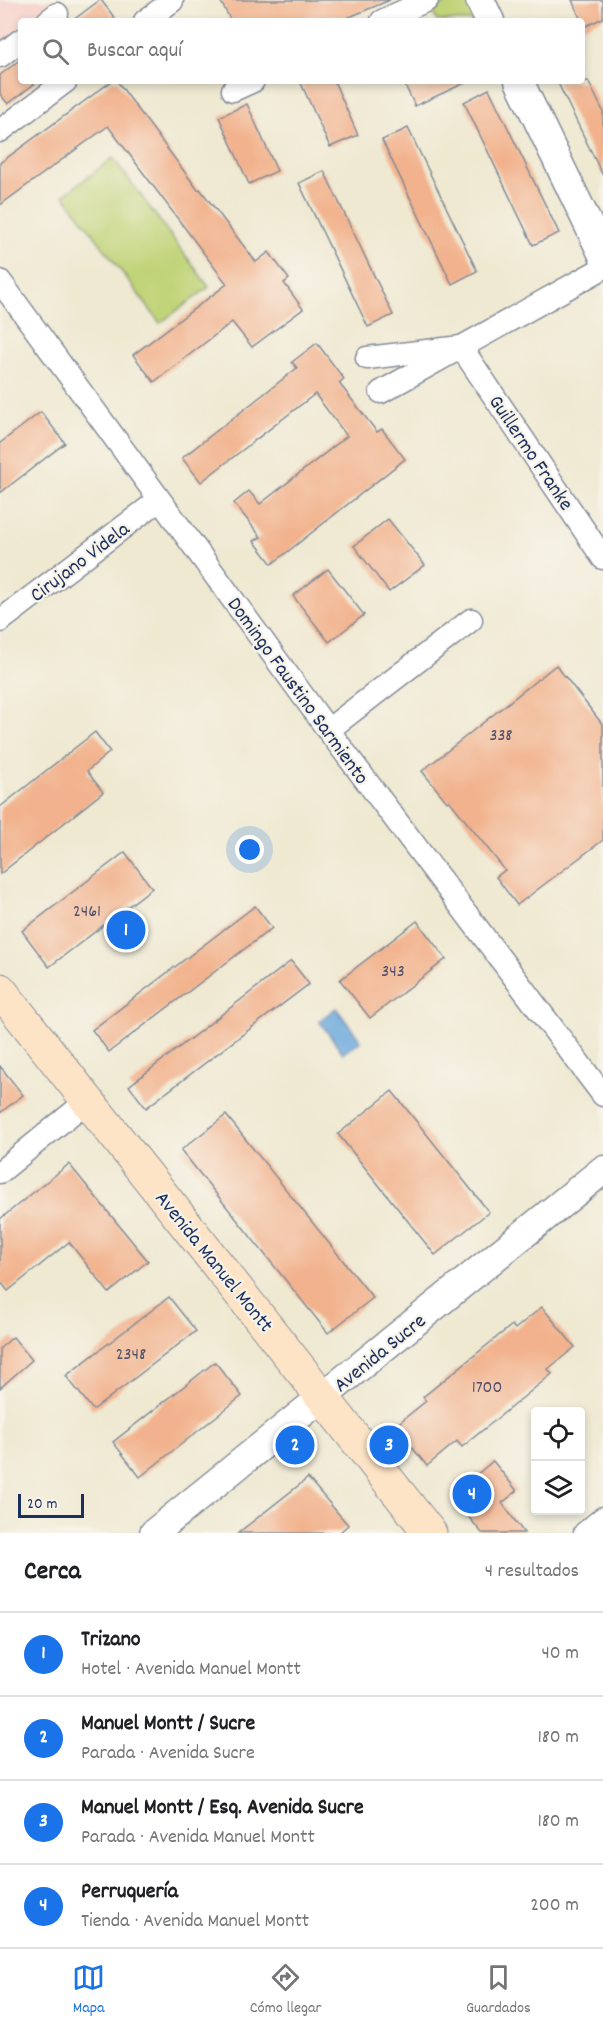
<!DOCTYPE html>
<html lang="es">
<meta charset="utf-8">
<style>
:root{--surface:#fff;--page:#f2f2f2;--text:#202124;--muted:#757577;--line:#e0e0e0;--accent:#1a73e8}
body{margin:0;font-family:Dekko,sans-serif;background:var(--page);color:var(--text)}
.controls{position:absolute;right:18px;bottom:18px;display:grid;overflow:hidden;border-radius:6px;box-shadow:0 3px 9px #0003}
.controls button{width:54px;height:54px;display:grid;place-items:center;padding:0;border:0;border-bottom:2px solid var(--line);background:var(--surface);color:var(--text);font:30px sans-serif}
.scale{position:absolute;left:18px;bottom:15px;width:66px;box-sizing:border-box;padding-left:6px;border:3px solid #1b2f5e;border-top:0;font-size:16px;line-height:21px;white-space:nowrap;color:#1b2f5e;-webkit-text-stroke:4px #f7f3e8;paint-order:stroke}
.you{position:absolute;left:250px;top:850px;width:21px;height:21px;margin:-15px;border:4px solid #fff;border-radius:50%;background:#1a73e8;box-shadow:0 0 0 9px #1a73e833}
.badge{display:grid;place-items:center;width:39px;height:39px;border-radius:50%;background:var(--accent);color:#fff;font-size:20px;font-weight:700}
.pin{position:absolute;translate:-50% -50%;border:3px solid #fff;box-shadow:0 2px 6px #0006}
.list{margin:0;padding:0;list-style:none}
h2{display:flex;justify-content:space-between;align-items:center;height:78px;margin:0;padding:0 24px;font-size:26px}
h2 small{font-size:20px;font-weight:400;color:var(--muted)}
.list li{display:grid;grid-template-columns:39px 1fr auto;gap:18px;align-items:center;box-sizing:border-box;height:84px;padding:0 24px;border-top:2px solid var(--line)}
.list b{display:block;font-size:22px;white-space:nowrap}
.list p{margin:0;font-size:20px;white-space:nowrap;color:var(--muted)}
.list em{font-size:20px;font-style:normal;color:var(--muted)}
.icon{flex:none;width:33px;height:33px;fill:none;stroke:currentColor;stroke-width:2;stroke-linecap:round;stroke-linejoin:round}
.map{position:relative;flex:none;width:603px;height:1533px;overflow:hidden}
.search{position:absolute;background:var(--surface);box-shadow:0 3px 9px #0003;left:18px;right:18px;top:18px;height:66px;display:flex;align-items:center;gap:15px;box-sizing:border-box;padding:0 21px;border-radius:6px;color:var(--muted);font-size:22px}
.sheet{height:414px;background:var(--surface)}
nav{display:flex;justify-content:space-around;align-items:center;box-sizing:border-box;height:84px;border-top:2px solid var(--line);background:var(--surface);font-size:16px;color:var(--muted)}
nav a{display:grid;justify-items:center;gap:3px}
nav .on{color:var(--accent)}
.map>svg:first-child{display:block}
.built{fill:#f7d0c9}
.green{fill:#c0d376;stroke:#6e816a;stroke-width:1.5}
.water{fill:#6aa8dc;stroke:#426c9d;stroke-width:1.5}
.building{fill:#f2b28d}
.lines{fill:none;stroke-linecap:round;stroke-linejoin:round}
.minor-casing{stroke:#858c98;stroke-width:25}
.tertiary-casing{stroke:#858c98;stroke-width:31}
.secondary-casing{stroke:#858c98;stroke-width:35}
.minor{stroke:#fff;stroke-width:22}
.tertiary{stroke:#fff;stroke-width:28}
.secondary{stroke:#fee4c6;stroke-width:33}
.labels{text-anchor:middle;stroke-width:4.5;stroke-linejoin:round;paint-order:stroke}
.number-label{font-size:18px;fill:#51506a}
.street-label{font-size:21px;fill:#1b2f5e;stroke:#f7f3e8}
</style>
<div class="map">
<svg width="603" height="1533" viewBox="0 0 603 1533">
<rect width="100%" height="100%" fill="#f7f3e8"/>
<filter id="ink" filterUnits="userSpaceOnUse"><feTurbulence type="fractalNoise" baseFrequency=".0167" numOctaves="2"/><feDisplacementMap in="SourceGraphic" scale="12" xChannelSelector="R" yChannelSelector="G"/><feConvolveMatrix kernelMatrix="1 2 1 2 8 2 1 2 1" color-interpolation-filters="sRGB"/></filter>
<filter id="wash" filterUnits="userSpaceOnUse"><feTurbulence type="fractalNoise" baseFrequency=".008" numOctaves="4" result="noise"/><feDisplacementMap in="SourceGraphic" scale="24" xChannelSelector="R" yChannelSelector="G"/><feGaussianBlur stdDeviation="1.35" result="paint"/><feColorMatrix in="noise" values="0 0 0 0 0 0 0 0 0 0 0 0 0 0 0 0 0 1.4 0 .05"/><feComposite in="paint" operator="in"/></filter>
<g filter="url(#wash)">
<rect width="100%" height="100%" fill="#efe9d2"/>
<polygon class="built" points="0,0 66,0 37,21 21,21 21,32 0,47"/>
<g class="green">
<polygon points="453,0 469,0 479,21 437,21 432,10"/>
<polygon points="113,158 209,287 160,323 64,195"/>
</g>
<polygon class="water" points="336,1008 361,1041 343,1053 319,1021"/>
<g id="blocks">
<g class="building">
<polygon points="101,0 117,21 72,21 100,0"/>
<polygon points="220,0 390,0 340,21 231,21"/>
<polygon points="572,0 603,0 603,18 584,27"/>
<polygon points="21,59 21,81 38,81 8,104 0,94 0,75"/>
<polygon points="112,81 117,81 198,190 200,189 256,262 269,252 289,279 284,283 303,309 252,347 232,322 154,382 133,355 227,284 108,126 0,205 0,163"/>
<polygon points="300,81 334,81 358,135 330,147"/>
<polygon points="403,81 469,81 415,106"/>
<polygon points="557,81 588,81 603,111 603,176"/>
<polygon points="489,89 559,233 533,245 464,102"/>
<polygon points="247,104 277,171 249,184 219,117"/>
<polygon points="408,128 477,271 452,284 382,140"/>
<polygon points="324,171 393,315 368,327 299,183"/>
<polygon points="317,343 344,379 339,383 377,432 382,429 405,459 272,564 254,541 261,537 234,503 249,491 260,504 347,436 315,394 201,482 182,458 297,368 292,362"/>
<polygon points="41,412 65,443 0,493 0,443"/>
<polygon points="388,519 425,565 389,592 354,546"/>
<polygon points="328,569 364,615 329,642 293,596"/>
<polygon points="556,665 603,725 603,840 517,905 496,877 505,870 449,800 447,802 422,771"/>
<polygon points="95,732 110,752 87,771 103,792 0,874 0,807"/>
<polygon points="125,852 152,888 49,967 22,931"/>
<polygon points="255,906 272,928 109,1052 92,1030"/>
<polygon points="417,921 446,959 370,1018 340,980"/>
<polygon points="291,961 309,984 146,1108 129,1086"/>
<polygon points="0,1066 23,1095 0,1113"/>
<polygon points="392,1091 489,1212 435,1255 338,1134"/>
<polygon points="226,1115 373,1298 328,1333 181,1150"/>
<polygon points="69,1164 148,1261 109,1293 69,1242 8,1291 0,1281 0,1219"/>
<polygon points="169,1297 196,1331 93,1410 66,1376"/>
<polygon points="542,1307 575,1347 548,1369 552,1374 462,1447 457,1441 427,1466 395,1426 426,1401 423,1397 512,1325 515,1329"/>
<polygon points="13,1337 32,1360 0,1388 0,1348"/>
<polygon points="215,1362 242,1396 140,1477 113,1442"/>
<polygon points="493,1461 517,1491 502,1503 524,1533 482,1533 451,1496"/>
<polygon points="308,1478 348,1525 339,1533 238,1533"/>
</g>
</g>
</g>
<g filter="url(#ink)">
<use href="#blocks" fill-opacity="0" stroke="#858c98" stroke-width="1.5"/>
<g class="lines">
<g class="minor-casing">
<g id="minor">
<polyline points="48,21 57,14"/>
<polyline points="145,21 172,1"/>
<polyline points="382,21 427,0"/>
<polyline points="0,56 21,40"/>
<polyline points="233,90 253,81"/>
<polyline points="0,131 66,81"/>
<polyline points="0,281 328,730 603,1095"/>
<polyline points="367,358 461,347 603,558"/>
<polyline points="381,392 603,268"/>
<polyline points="0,621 159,500"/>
<polyline points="328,730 471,620"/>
<polyline points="0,1172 87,1101"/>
<polyline points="585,1533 603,1518"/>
</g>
</g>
<g class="tertiary-casing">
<g id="tertiary">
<polyline points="480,0 490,21"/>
<polyline points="519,81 603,255"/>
<polyline points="154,1533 603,1170"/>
</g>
</g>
<g class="secondary-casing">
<polyline id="secondary" points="0,990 430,1533"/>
</g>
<use href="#minor" class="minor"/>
<use href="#tertiary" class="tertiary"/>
<use href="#secondary" class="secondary"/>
</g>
</g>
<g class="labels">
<g class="number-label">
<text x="501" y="740">338</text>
<text x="87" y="916">2461</text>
<text x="393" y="976">343</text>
<text x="131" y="1359">2348</text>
<text x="487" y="1392">1700</text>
</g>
<g class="street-label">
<text transform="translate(532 452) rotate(56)" y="7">Guillermo Franke</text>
<text transform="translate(79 561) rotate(-37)" y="7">Cirujano Videla</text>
<text transform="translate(299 690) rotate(54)" y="7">Domingo Faustino Sarmiento</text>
<text transform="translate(215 1261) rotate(51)" y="7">Avenida Manuel Montt</text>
<text transform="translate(379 1352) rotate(-39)" y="7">Avenida Sucre</text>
</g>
</g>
</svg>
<div class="controls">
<button><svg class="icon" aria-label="locate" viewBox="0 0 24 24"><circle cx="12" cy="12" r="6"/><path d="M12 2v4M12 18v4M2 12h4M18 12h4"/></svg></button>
<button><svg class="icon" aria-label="layers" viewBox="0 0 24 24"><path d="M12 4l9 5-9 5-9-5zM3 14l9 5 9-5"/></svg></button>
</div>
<div class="scale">20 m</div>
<div class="you"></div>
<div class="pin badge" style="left:126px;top:930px">1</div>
<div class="pin badge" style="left:295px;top:1445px">2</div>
<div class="pin badge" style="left:389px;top:1445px">3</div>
<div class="pin badge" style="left:472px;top:1494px">4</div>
<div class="search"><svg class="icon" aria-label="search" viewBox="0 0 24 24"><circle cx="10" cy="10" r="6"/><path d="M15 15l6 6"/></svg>Buscar aquí</div>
</div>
<section class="sheet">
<h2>Cerca<small>4 resultados</small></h2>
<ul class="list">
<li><span class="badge">1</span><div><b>Trizano</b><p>Hotel · Avenida Manuel Montt</p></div><em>40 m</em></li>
<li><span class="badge">2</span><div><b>Manuel Montt / Sucre</b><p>Parada · Avenida Sucre</p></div><em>180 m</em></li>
<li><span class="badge">3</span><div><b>Manuel Montt / Esq. Avenida Sucre</b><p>Parada · Avenida Manuel Montt</p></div><em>180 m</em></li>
<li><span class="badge">4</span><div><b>Perruquería</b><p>Tienda · Avenida Manuel Montt</p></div><em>200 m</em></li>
</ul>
</section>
<nav>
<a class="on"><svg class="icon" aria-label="map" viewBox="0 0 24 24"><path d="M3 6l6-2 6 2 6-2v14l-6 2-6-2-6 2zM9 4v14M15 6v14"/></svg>Mapa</a>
<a><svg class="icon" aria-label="directions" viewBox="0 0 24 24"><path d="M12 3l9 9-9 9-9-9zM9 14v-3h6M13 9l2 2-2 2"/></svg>Cómo llegar</a>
<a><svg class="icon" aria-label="saved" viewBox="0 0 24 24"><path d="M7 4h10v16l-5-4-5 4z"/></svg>Guardados</a>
</nav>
